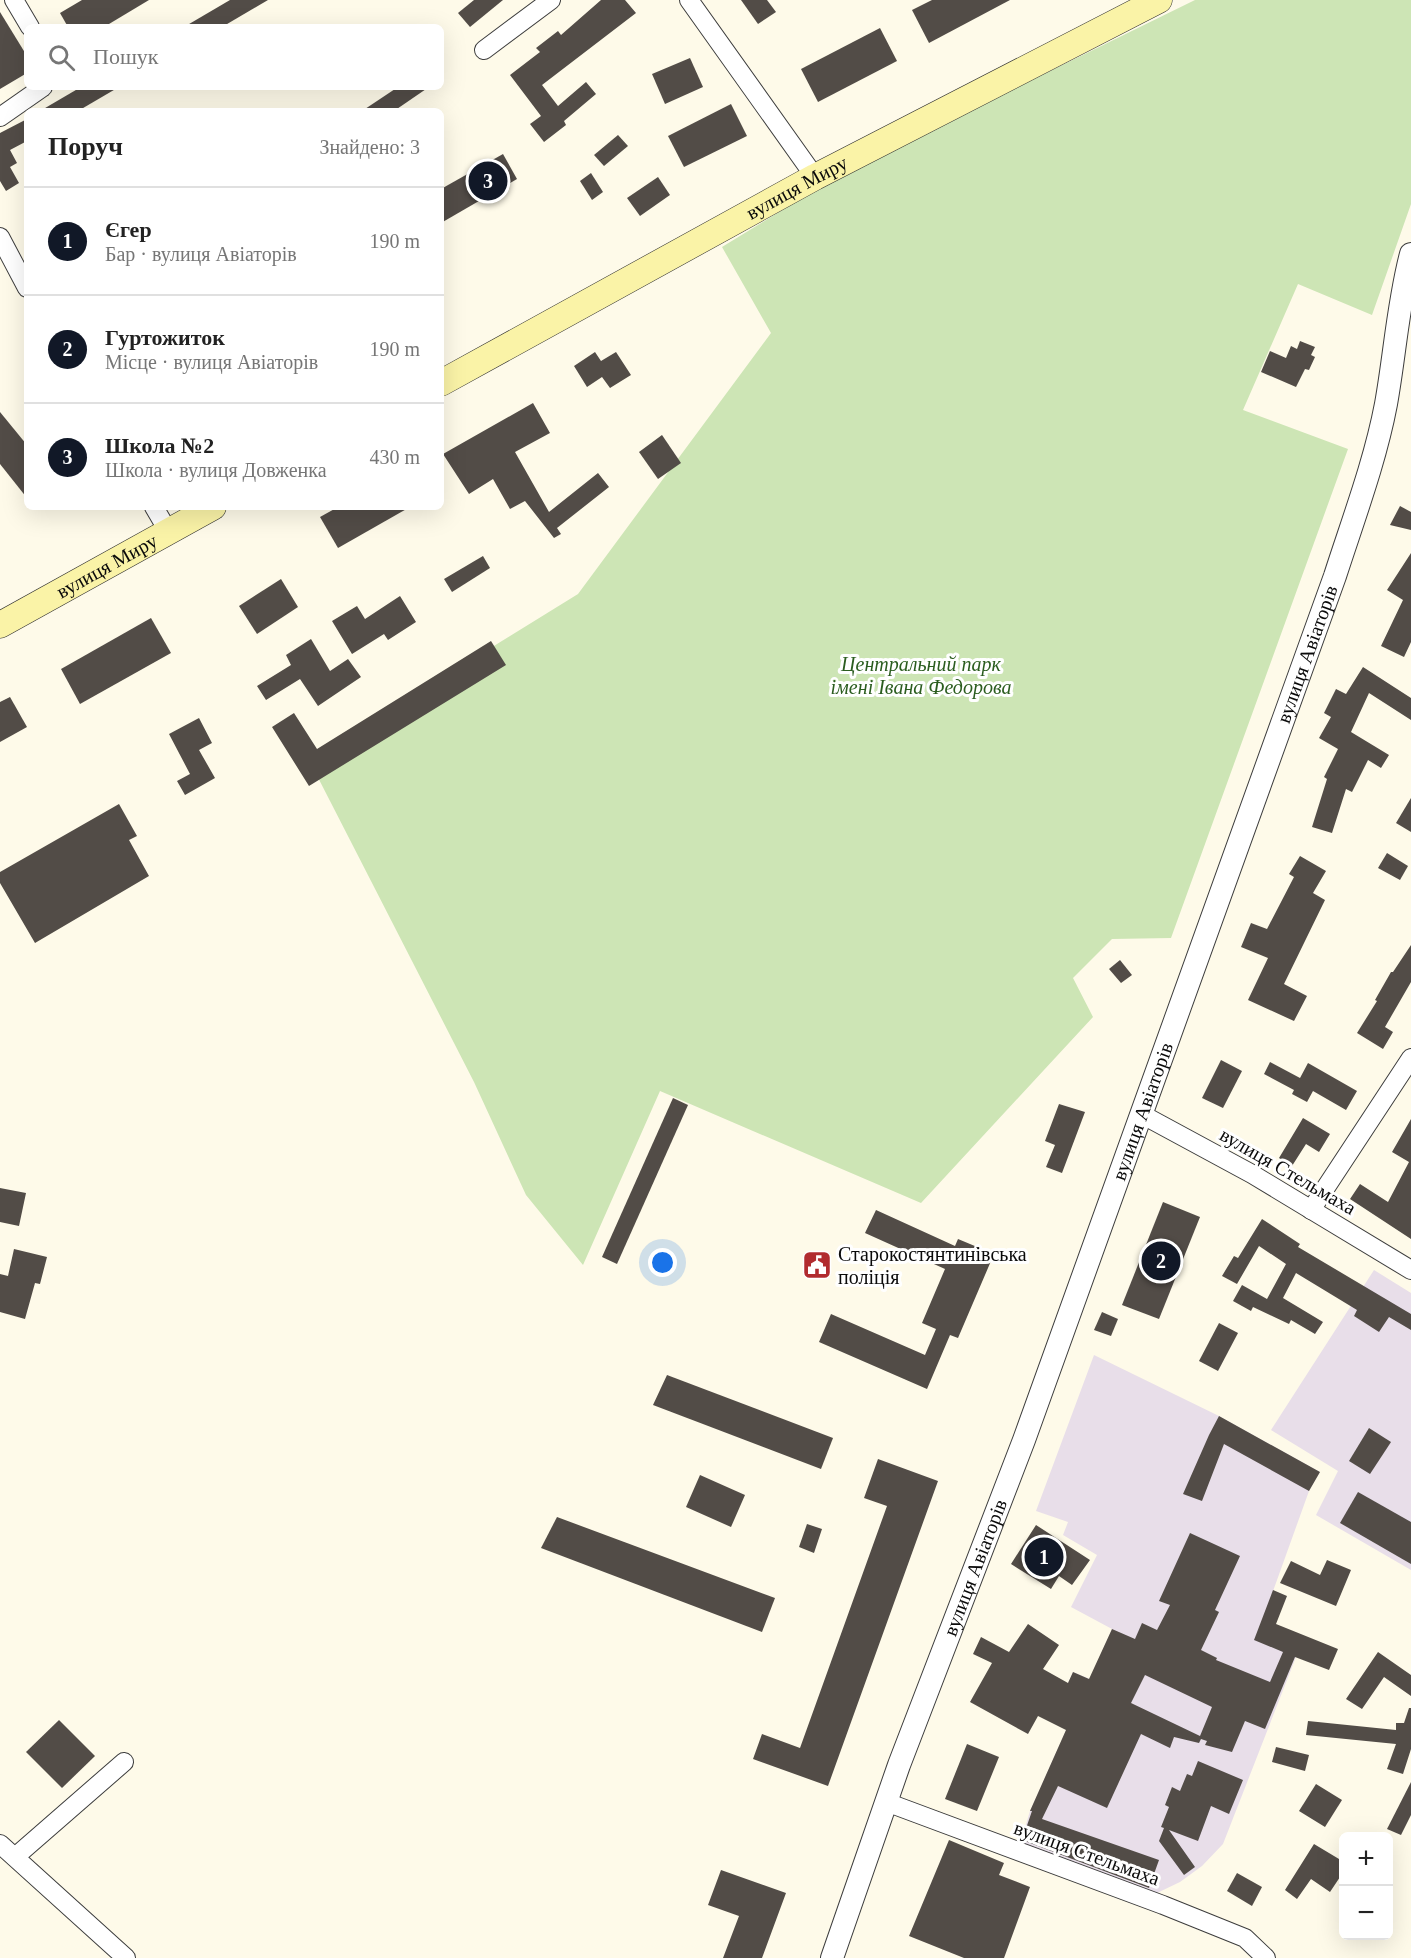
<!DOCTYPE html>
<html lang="uk">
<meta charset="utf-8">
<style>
:root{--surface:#fff;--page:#f2f2f2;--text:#222;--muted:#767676;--line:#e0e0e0;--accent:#111827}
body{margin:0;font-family:"Times New Roman",serif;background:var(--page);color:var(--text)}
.controls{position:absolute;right:18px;bottom:18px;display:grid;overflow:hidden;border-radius:9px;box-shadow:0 6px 24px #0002}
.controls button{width:54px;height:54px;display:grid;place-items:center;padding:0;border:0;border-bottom:2px solid var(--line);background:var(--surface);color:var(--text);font:30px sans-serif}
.you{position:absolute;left:663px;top:1263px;width:21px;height:21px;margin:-15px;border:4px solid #fff;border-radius:50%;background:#1a73e8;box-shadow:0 0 0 9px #1a73e833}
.badge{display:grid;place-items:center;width:39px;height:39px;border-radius:50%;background:var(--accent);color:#fff;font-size:20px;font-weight:700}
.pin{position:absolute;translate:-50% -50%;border:3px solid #fff;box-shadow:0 2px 6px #0006}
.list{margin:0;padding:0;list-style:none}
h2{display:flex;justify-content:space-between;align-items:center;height:78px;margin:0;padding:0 24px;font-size:26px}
h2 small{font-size:20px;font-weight:400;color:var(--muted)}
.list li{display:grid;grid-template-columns:39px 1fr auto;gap:18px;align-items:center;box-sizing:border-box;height:108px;padding:0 24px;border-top:2px solid var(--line)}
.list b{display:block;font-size:22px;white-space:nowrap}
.list p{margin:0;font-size:20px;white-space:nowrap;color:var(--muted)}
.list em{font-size:20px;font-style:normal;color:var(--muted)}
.icon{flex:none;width:33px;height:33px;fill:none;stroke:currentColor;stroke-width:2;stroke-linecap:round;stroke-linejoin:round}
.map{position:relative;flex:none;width:1411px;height:1958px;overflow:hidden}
.search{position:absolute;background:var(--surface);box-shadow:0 6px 24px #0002;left:24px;top:24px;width:420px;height:66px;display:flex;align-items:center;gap:15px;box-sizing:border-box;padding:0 21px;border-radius:9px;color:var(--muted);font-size:22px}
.panel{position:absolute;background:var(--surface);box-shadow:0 6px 24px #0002;left:24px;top:108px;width:420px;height:402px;border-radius:9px}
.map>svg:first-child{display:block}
.industrial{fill:#e8dee9}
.green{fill:#cde5b5}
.building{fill:#524c47;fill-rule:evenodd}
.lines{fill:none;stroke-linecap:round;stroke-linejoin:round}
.minor-casing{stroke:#3d3d3d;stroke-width:20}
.tertiary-casing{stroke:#3d3d3d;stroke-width:24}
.secondary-casing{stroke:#2c2c2c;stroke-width:27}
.minor{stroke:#fff;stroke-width:18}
.tertiary{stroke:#fff;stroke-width:22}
.secondary{stroke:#faf3a7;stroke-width:26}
.labels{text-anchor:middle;stroke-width:6;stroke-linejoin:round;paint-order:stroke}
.street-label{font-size:20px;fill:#0a0a0a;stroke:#fff}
.park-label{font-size:20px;font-style:italic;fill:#2b5d1f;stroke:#fff}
.poi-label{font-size:20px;fill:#0a0a0a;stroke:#fff;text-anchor:start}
</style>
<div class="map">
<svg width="1411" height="1958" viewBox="0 0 1411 1958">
<rect width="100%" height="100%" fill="#fefae9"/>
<g class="industrial">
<polygon points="1374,1270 1411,1293 1411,1570 1316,1515 1338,1471 1271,1430"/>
<polygon points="1094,1355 1219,1416 1320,1472 1309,1491 1263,1619 1296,1657 1223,1844 1202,1866 1180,1882 1157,1893 1020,1845 1030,1811 1076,1708 1060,1700 1073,1672 1090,1679 1112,1629 1071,1607 1097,1555 1063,1535 1068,1522 1036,1511"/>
</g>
<polygon class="green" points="1195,0 1411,0 1411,204 1372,315 1298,284 1243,410 1348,449 1171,938 1112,939 1073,978 1093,1017 921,1203 660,1091 583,1265 526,1195 474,1082 309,760 578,594 771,333 722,247 846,171"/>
<g class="building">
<polygon points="82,0 149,0 104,27 68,27 60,13"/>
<polygon points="230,0 268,0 222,27 184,27"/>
<polygon points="474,0 503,0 470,27 458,13"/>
<polygon points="601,0 625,0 636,13 542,85 558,106 586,82 596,94 564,121 566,125 544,142 530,124 541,116 510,75 540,52 536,48 558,31 561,35"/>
<polygon points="741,0 767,0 776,12 758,24"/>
<polygon points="932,0 1010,0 929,43 912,10"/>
<polygon points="0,12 27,56 27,73 0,89"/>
<polygon points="880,28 897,61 818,102 801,69"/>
<polygon points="690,58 703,87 665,104 652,74"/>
<polygon points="81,87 119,87 78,111 40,111"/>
<polygon points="398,87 429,87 394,111 362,111"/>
<polygon points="731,104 747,136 684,167 668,136"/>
<polygon points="27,119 27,141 10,150 17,163 10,167 19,183 6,191 0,181 0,133"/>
<polygon points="618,135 628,146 604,166 594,155"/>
<polygon points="503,154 517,179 441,223 441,189"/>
<polygon points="591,173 603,192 592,200 580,181"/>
<polygon points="658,177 670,195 640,216 627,198"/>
<polygon points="1300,341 1315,347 1311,355 1315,357 1309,370 1305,369 1296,387 1261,372 1270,351 1286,358 1291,346 1297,349"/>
<polygon points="595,352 601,361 616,352 631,375 610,388 602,377 587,387 574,366"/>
<polygon points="533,403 550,433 515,452 549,512 598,473 609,487 557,528 561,534 554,538 525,501 510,509 493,479 469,494 443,454"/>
<polygon points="0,412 27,445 27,498 0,464"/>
<polygon points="662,435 681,463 658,479 639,452"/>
<polygon points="1400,506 1411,512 1411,530 1390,525"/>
<polygon points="338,507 410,507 338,548 320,517"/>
<polygon points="1411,553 1411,642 1404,657 1381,646 1403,600 1387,590"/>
<polygon points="483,556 490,568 452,592 444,579"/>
<polygon points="281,579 298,607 257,634 239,606"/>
<polygon points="400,596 416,622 388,640 384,634 352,654 332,621 357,606 365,619"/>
<polygon points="151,618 171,653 80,704 61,669"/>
<polygon points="311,639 330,671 348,659 361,677 318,706 300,679 266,700 257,686 291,665 286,655"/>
<polygon points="491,641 506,665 309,786 272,727 294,713 317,749"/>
<polygon points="1363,667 1411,698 1411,720 1369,693 1351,732 1389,755 1381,768 1368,760 1352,792 1346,789 1332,833 1312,827 1327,779 1324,777 1338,749 1319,738 1331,717 1324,713 1336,689 1346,694"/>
<polygon points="10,697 27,727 0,742 0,702"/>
<polygon points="199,718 212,743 199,750 215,778 185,795 177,781 190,774 169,734"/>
<polygon points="1411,798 1411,832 1396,823"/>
<polygon points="119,804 137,836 129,840 149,876 35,943 0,883 0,872"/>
<polygon points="1387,853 1408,866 1400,880 1378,868"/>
<polygon points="1300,856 1326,871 1313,893 1325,900 1284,984 1307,996 1294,1021 1248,1000 1268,958 1241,947 1251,923 1267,929 1294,877 1289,874"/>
<polygon points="1411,945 1411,982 1385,1027 1393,1032 1383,1049 1357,1033 1377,1001 1375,1000 1391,972 1393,972"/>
<polygon points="1120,960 1132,975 1121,983 1109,969"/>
<polygon points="1221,1060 1242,1071 1223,1108 1202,1098"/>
<polygon points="1270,1062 1300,1078 1308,1063 1357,1091 1346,1110 1313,1091 1307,1102 1292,1094 1294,1090 1264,1074"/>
<polygon points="673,1098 688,1105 617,1264 602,1257"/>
<polygon points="1059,1104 1085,1112 1062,1173 1046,1167 1055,1145 1045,1141"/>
<polygon points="1303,1118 1330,1134 1319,1152 1306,1144 1292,1166 1279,1158"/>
<polygon points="1411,1119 1411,1239 1350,1199 1360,1184 1388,1202 1409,1162 1392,1152"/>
<polygon points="0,1188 26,1193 19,1226 0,1222"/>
<polygon points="1163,1202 1200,1217 1159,1319 1122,1305"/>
<polygon points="876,1210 955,1246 958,1239 994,1254 958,1338 950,1335 927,1389 819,1342 831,1314 925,1355 936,1329 922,1323 945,1269 865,1233"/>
<polygon points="1262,1219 1300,1244 1298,1247 1411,1314 1411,1330 1389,1317 1379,1332 1354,1316 1357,1310 1296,1273 1283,1298 1323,1322 1315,1334 1291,1320 1289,1324 1253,1307 1251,1311 1233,1301 1242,1285 1267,1299 1286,1264 1259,1246 1237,1284 1222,1276 1234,1256 1238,1258"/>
<polygon points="14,1249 47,1257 40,1284 35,1283 25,1319 0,1312 0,1274 8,1276"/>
<polygon points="1102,1312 1118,1319 1111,1336 1094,1330"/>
<polygon points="1219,1323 1238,1333 1218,1371 1199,1361"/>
<polygon points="667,1375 833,1438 821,1469 653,1405"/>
<polygon points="1219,1416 1320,1472 1309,1491 1224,1444 1202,1501 1183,1494 1209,1435"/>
<polygon points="1369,1428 1391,1442 1370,1474 1349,1461"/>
<polygon points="878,1459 938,1481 828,1786 753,1759 762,1734 800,1748 887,1506 864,1498"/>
<polygon points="700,1475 745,1495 731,1527 686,1507"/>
<polygon points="1358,1492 1411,1522 1411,1564 1340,1523"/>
<polygon points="557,1517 775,1598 762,1632 541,1548"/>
<polygon points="807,1524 822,1529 814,1553 799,1547"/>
<polygon points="1036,1525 1090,1560 1072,1585 1059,1576 1051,1589 1011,1564"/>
<path d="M 1190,1533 L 1240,1556 L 1215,1610 L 1219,1612 L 1201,1650 L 1217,1658 L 1216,1660 L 1270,1682 L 1283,1652 L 1254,1640 L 1273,1590 L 1287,1596 L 1276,1624 L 1338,1649 L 1329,1670 L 1295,1657 L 1265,1729 L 1245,1721 L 1232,1752 L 1205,1745 L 1207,1741 L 1201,1739 L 1199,1743 L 1174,1737 L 1170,1748 L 1141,1734 L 1107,1808 L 1058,1786 L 1042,1819 L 1159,1860 L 1149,1888 L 1022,1840 L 1032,1811 L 1030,1811 L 1066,1730 L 1038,1716 L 1028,1734 L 970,1702 L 992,1663 L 973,1654 L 981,1637 L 1009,1652 L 1028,1624 L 1059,1645 L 1043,1669 L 1068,1683 L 1073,1672 L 1089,1679 L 1112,1629 L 1135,1639 L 1142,1623 L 1157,1630 L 1170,1605 L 1159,1601 ZM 1145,1675 L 1212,1707 L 1200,1736 L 1131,1703 Z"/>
<polygon points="1327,1560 1351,1570 1336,1606 1280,1583 1291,1561 1320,1575"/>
<polygon points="1378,1652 1411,1675 1411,1696 1384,1677 1362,1709 1346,1699"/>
<polygon points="1409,1708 1411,1708 1411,1749 1403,1774 1387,1769 1396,1744 1306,1735 1308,1721 1396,1730 1396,1723 1404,1723"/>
<polygon points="59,1720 95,1756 62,1788 26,1752"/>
<polygon points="967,1744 999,1757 977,1811 945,1799"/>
<polygon points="1276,1747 1309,1755 1305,1771 1272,1762"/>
<polygon points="1198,1761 1243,1780 1229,1814 1211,1806 1198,1841 1169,1830 1195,1867 1184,1875 1159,1841 1164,1828 1161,1827 1169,1807 1165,1805 1172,1787 1180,1791 1187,1774 1192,1776"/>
<polygon points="1411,1782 1411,1815 1401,1835 1387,1829"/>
<polygon points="1316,1784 1342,1800 1325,1827 1299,1811"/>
<polygon points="949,1840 1004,1863 999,1875 1030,1887 1004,1958 964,1958 909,1936"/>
<polygon points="1314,1844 1344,1862 1344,1871 1330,1892 1311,1879 1297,1899 1285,1890"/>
<polygon points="721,1870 786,1893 762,1958 723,1958 739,1916 708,1905"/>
<polygon points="1237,1873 1262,1887 1252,1906 1227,1891"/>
</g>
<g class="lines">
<g class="minor-casing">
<g id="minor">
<polyline points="14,0 30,27"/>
<polyline points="689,0 815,177"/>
<polyline points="484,50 551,0"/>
<polyline points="0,117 43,87"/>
<polyline points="0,237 27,288"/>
<polyline points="154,507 168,531"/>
<polyline points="1141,1114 1252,1174 1411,1270"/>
<polyline points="1311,1210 1411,1058"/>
<polyline points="886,1802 1163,1905 1245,1938 1266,1958"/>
<polyline points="0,1844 126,1958"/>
<polyline points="15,1857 124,1762"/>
</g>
</g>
<g class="tertiary-casing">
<g id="tertiary">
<path id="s1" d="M 832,1958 L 899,1765 L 1024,1440 L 1335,576 C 1353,520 1375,462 1386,404 C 1395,354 1398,303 1411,254"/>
</g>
</g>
<g class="secondary-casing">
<g id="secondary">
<path id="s2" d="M 441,383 L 815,177 L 1159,0"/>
<path id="s3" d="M 0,625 L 213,507"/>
</g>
</g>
<use href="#minor" class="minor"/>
<use href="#tertiary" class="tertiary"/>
<use href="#secondary" class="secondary"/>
</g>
<defs>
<g id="civic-square" transform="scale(1.5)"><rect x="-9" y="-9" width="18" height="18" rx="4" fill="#b12b2f" stroke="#fff"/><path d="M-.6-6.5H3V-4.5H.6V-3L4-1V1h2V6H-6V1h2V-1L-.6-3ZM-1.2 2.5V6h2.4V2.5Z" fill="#fff"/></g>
</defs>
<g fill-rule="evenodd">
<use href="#civic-square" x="817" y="1265"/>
</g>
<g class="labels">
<g class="street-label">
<text dy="7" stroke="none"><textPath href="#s2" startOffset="406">вулиця Миру</textPath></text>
<text dy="7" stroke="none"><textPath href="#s3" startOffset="122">вулиця Миру</textPath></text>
<text dy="7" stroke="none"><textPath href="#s1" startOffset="1388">вулиця Авіаторів</textPath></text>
<text dy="7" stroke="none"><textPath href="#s1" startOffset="902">вулиця Авіаторів</textPath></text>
<text transform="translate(1288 1171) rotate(30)" y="7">вулиця Стельмаха</text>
<text dy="7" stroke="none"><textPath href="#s1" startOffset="416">вулиця Авіаторів</textPath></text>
<text transform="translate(1087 1853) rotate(20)" y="7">вулиця Стельмаха</text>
</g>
<g class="park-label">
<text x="921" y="671">Центральний парк<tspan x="921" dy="23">імені Івана Федорова</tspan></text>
</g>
<g class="poi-label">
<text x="838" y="1261">Старокостянтинівська<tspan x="838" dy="23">поліція</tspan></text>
</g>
</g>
</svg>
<div class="controls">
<button>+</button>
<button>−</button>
</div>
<div class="you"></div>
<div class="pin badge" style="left:1044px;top:1557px">1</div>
<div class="pin badge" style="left:1161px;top:1261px">2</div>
<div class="pin badge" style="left:488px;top:181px">3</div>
<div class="search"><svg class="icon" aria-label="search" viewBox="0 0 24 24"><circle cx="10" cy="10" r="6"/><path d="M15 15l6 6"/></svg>Пошук</div>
<section class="panel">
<h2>Поруч<small>Знайдено: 3</small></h2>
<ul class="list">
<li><span class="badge">1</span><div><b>Єгер</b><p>Бар · вулиця Авіаторів</p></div><em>190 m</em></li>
<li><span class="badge">2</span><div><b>Гуртожиток</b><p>Місце · вулиця Авіаторів</p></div><em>190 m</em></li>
<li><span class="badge">3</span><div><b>Школа №2</b><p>Школа · вулиця Довженка</p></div><em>430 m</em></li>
</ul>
</section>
</div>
